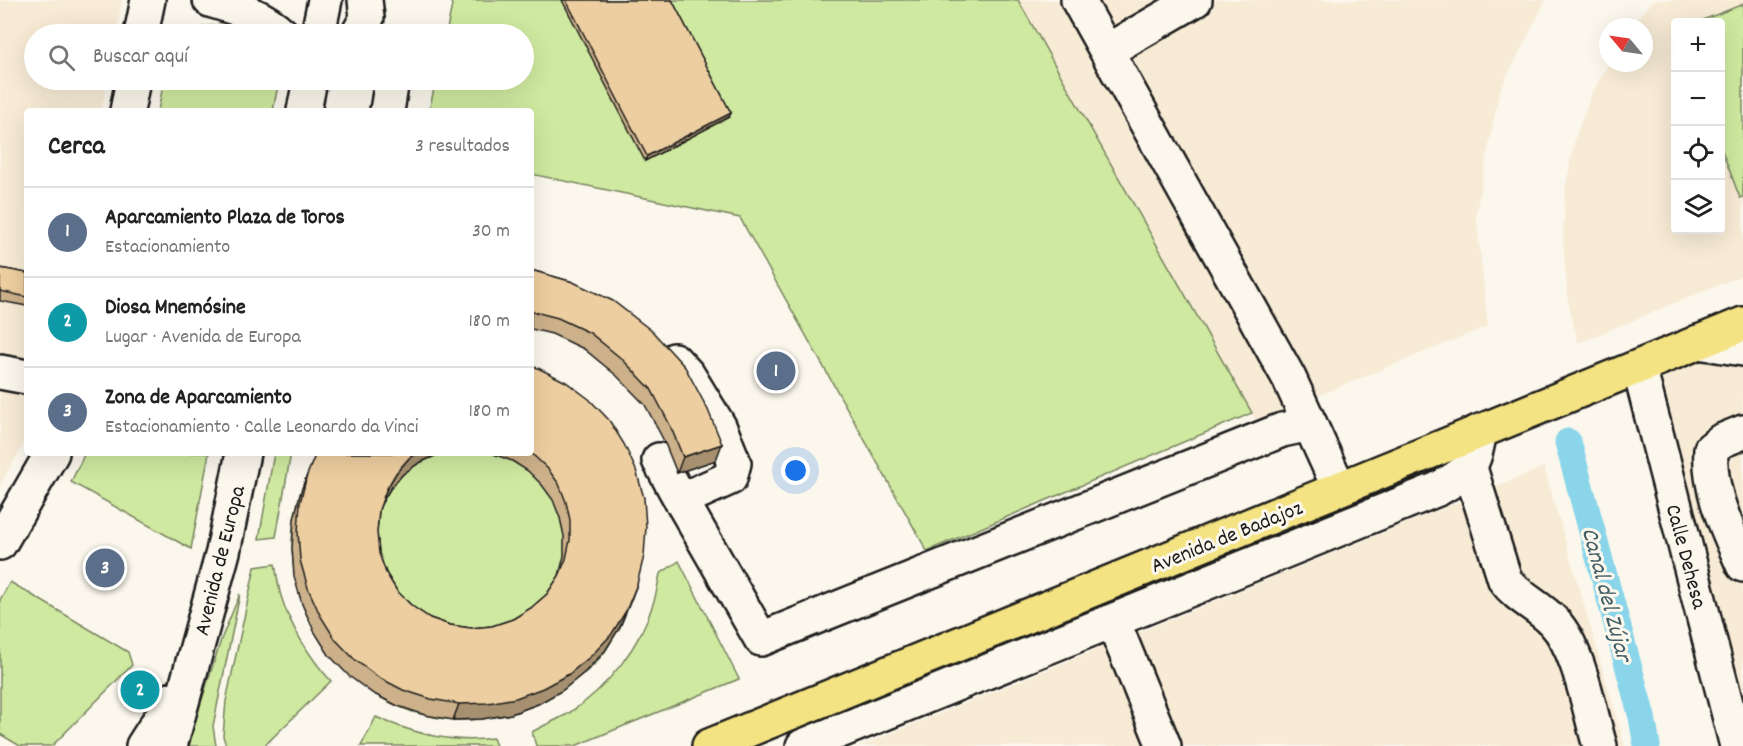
<!DOCTYPE html>
<html lang="es">
<meta charset="utf-8">
<style>
:root{--surface:#fff;--page:#f2f2f2;--text:#222;--muted:#767676;--line:#e0e0e0;--accent:#1a73e8}
body{margin:0;font-family:Dekko,sans-serif;background:var(--page);color:var(--text)}
.controls{position:absolute;right:18px;top:18px;display:grid;overflow:hidden;border-radius:6px;box-shadow:0 6px 24px #0002}
.controls button{width:54px;height:54px;display:grid;place-items:center;padding:0;border:0;border-bottom:2px solid var(--line);background:var(--surface);color:var(--text);font:30px sans-serif}
.compass{position:absolute;left:1599px;top:18px;width:54px;height:54px;border-radius:50%;background:var(--surface);box-shadow:0 6px 24px #0002;rotate:299deg}
.you{position:absolute;left:796px;top:471px;width:21px;height:21px;margin:-15px;border:4px solid #fff;border-radius:50%;background:#1a73e8;box-shadow:0 0 0 9px #1a73e833}
.badge{display:grid;place-items:center;width:39px;height:39px;border-radius:50%;background:var(--accent);color:#fff;font-size:20px;font-weight:700}
.pin{position:absolute;translate:-50% -50%;border:3px solid #fff;box-shadow:0 2px 6px #0006}
.list{margin:0;padding:0;list-style:none}
h2{display:flex;justify-content:space-between;align-items:center;height:78px;margin:0;padding:0 24px;font-size:26px}
h2 small{font-size:20px;font-weight:400;color:var(--muted)}
.list li{display:grid;grid-template-columns:39px 1fr auto;gap:18px;align-items:center;box-sizing:border-box;height:90px;padding:0 24px;border-top:2px solid var(--line)}
.list b{display:block;font-size:22px;white-space:nowrap}
.list p{margin:0;font-size:20px;white-space:nowrap;color:var(--muted)}
.list em{font-size:20px;font-style:normal;color:var(--muted)}
.icon{flex:none;width:33px;height:33px;fill:none;stroke:currentColor;stroke-width:2;stroke-linecap:round;stroke-linejoin:round}
.map{position:relative;flex:none;width:1743px;height:746px;overflow:hidden}
.search{position:absolute;background:var(--surface);box-shadow:0 6px 24px #0002;left:24px;top:24px;width:510px;height:66px;display:flex;align-items:center;gap:15px;box-sizing:border-box;padding:0 21px;border-radius:33px;color:var(--muted);font-size:22px}
.panel{position:absolute;background:var(--surface);box-shadow:0 6px 24px #0002;left:24px;top:108px;width:510px;height:348px;border-radius:6px}
.map>svg:first-child{display:block}
.built{fill:#f7ebd5;fill-rule:evenodd}
.green{fill:#cfe9a0;stroke:#76825e;stroke-width:1.5}
.lines{fill:none;stroke-linecap:round;stroke-linejoin:round}
.canal{stroke:#8ad5ea;stroke-width:27}
.minor-casing{stroke:#1c1c1c;stroke-width:38}
.major-casing{stroke:#1c1c1c;stroke-width:38}
.minor{stroke:#fbf7ec;stroke-width:33}
.major{stroke:#f4e382;stroke-width:33}
.wall{fill:#ccb18a;stroke:#1c1c1c;stroke-width:1.5}
.shaded-wall{fill:#a69070;stroke:#1c1c1c;stroke-width:1.5}
.building{fill:#edcea0;stroke:#1c1c1c;stroke-width:1.5}
.labels{text-anchor:middle;stroke-width:6;stroke-linejoin:round;paint-order:stroke}
.street-label{font-size:22px;fill:#1c1c1c;stroke:#fbf7ec}
.water-label{font-size:24px;font-style:italic;fill:#425d64;stroke:#fbf7ec}
</style>
<div class="map">
<svg width="1743" height="746" viewBox="0 0 1743 746">
<rect width="100%" height="100%" fill="#fbf7ec"/>
<filter id="ink" filterUnits="userSpaceOnUse"><feTurbulence type="fractalNoise" baseFrequency=".0167" numOctaves="2"/><feDisplacementMap in="SourceGraphic" scale="12" xChannelSelector="R" yChannelSelector="G"/><feConvolveMatrix kernelMatrix="1 2 1 2 8 2 1 2 1" color-interpolation-filters="sRGB"/></filter>
<g filter="url(#ink)">
<g class="built">
<polygon points="0,0 122,0 116,34 34,34 34,80 107,80 101,111 27,111 27,438 0,485"/>
<polygon points="1018,0 1546,0 1499,92 1476,214 1488,326 1256,421"/>
<path d="M 1653,0 L 1743,0 L 1743,275 L 1578,343 L 1568,301 L 1563,243 L 1565,190 L 1575,138 L 1592,93 L 1609,63 L 1644,63 L 1644,27 L 1632,27 ZM 1676,22 L 1720,22 L 1720,230 L 1676,230 Z"/>
<polygon points="1743,324 1743,746 1639,367"/>
<polygon points="1544,467 1625,746 860,746"/>
</g>
<g class="green">
<polygon points="450,0 1018,0 1252,413 927,551 740,218 531,174 531,111 429,111 436,80 524,80 524,34 446,34 452,5"/>
<polygon points="1743,4 1743,197 1740,198 1721,148 1720,22 1698,22"/>
<polygon points="219,25 242,27 254,34 191,34 202,27"/>
<polygon points="164,80 279,80 273,111 158,111"/>
<polygon points="85,453 209,453 191,549 71,482"/>
<polygon points="274,453 291,453 276,537 259,539"/>
<path d="M 319,453 L 531,453 L 620,627 C 610,642 600,663 584,673 C 569,682 550,688 534,696 C 521,702 494,718 481,719 C 459,722 434,718 413,712 C 306,676 258,550 319,453 Z"/>
<path d="M 679,561 L 739,679 L 575,746 L 536,746 L 532,732 C 544,725 557,720 569,713 C 608,688 641,645 654,601 C 657,592 658,582 660,574 Z"/>
<path d="M 275,564 C 277,575 278,586 281,596 C 290,626 310,658 331,681 L 264,746 L 226,746 L 223,736 L 226,701 L 255,567 Z"/>
<polygon points="10,582 128,652 132,665 52,746 20,746 0,734 0,600"/>
<polygon points="240,594 213,726 216,746 187,746 222,637"/>
<path d="M 376,717 C 412,733 453,744 493,738 L 496,746 L 361,746 Z"/>
</g>
<g class="lines">
<polyline class="canal" points="1568,442 1642,717 1647,746"/>
<g class="minor-casing">
<g id="minor">
<path d="M 210,0 C 236,8 262,15 282,34"/>
<polyline points="1078,0 1289,378 1339,488"/>
<polyline points="141,34 148,0"/>
<polyline points="318,34 325,0"/>
<polyline points="358,34 367,18 365,0"/>
<polyline points="1107,51 1195,0"/>
<polyline points="127,111 133,80"/>
<polyline points="304,111 310,80"/>
<polyline points="387,111 392,80"/>
<polyline points="1698,342 1743,349"/>
<polyline points="674,360 688,375 719,426 734,463 730,478 681,500 761,639 1282,430 1310,424"/>
<polyline points="1639,367 1737,746"/>
<polyline points="0,372 27,377"/>
<path d="M 1743,432 L 1721,441 L 1711,449 C 1708,491 1727,527 1743,565"/>
<polyline points="659,460 681,500"/>
<path d="M 1470,468 L 1505,580 C 1518,598 1539,606 1554,622 C 1579,648 1589,710 1600,746"/>
<polyline points="0,543 52,453"/>
<polyline points="1113,621 1164,746"/>
<polyline points="143,746 173,699"/>
<polyline points="170,746 223,552 243,453"/>
<path d="M 803,746 L 1438,489 C 1471,470 1473,469 1480,431"/>
</g>
</g>
<g class="major-casing">
<polyline id="major" points="709,746 1743,324"/>
</g>
<use href="#minor" class="minor"/>
<use href="#major" class="major"/>
</g>
<g class="wall">
<polygon points="562,0 672,0 731,113 729,117 645,161"/>
<polygon points="0,268 27,273 27,306 0,301"/>
<polygon points="531,270 573,282 716,460 677,473 664,441 645,405 617,376 584,349 552,334 531,329"/>
<polygon points="531,365 637,584 631,600 620,627 605,651 585,672 563,690 538,704 511,714 482,719 453,720 425,715 398,706 372,693 349,676 329,655 314,631 302,604 294,576 292,548 294,519 301,491 307,475 437,455 419,463 403,474 390,489 381,504 379,510 377,532 379,553 386,573 397,591 412,606 430,618 450,625 471,628 492,626 513,619 531,608 547,594 559,576 564,556 564,536 560,518 553,500 542,485 528,471 512,461 491,453 531,453"/>
</g>
<g class="shaded-wall">
<polygon points="731,113 729,117 645,161 647,156"/>
<polygon points="722,444 716,460 677,473 683,457"/>
<polygon points="417,453 445,453 437,455 419,463 403,474 390,489 380,506 386,490 396,473 409,458"/>
<polygon points="637,584 620,627 605,651 585,672 563,690 538,704 511,714 482,719 453,720 459,704"/>
</g>
<g class="building">
<polygon points="566,0 672,0 731,113 647,156"/>
<polygon points="0,268 27,273 27,297 0,291"/>
<polygon points="531,270 573,282 613,301 652,331 685,367 708,410 722,444 683,457 670,425 651,389 623,360 590,333 558,318 531,311"/>
<polygon points="531,365 540,369 566,382 589,399 609,420 624,444 636,470 644,498 646,527 644,556 637,584 626,611 611,635 591,656 569,674 543,688 516,698 488,703 459,704 431,699 403,690 378,677 355,660 335,639 320,615 308,588 300,560 298,532 300,503 307,475 316,453 417,453 409,458 396,473 386,490 379,510 377,532 379,553 386,573 397,591 412,606 430,618 450,625 471,628 492,626 513,619 531,608 547,594 559,576 566,559 570,540 570,520 566,502 559,484 548,469 531,453"/>
</g>
</g>
<g class="labels">
<g class="street-label">
<text transform="translate(1226 535) rotate(-22)" y="8">Avenida de Badajoz</text>
<text transform="translate(1688 556) rotate(75)" y="8">Calle Dehesa</text>
<text transform="translate(218 560) rotate(-76)" y="8">Avenida de Europa</text>
</g>
<g class="water-label">
<text transform="translate(1608 594) rotate(75)" y="8">Canal del Zújar</text>
</g>
</g>
</svg>
<div class="controls">
<button>+</button>
<button>−</button>
<button><svg class="icon" aria-label="locate" viewBox="0 0 24 24"><circle cx="12" cy="12" r="6"/><path d="M12 2v4M12 18v4M2 12h4M18 12h4"/></svg></button>
<button><svg class="icon" aria-label="layers" viewBox="0 0 24 24"><path d="M12 4l9 5-9 5-9-5zM3 14l9 5 9-5"/></svg></button>
</div>
<svg class="compass" viewBox="-18 -18 36 36"><path d="M0-13l5 13h-10z" fill="#e53935"/><path d="M0 13l5-13h-10z" fill="#767676"/></svg>
<div class="you"></div>
<div class="pin badge" style="left:776px;top:371px;background:#5c6f8a">1</div>
<div class="pin badge" style="left:140px;top:690px;background:#0f9aa8">2</div>
<div class="pin badge" style="left:105px;top:568px;background:#5c6f8a">3</div>
<div class="search"><svg class="icon" aria-label="search" viewBox="0 0 24 24"><circle cx="10" cy="10" r="6"/><path d="M15 15l6 6"/></svg>Buscar aquí</div>
<section class="panel">
<h2>Cerca<small>3 resultados</small></h2>
<ul class="list">
<li><span class="badge" style="background:#5c6f8a">1</span><div><b>Aparcamiento Plaza de Toros</b><p>Estacionamiento</p></div><em>30 m</em></li>
<li><span class="badge" style="background:#0f9aa8">2</span><div><b>Diosa Mnemósine</b><p>Lugar · Avenida de Europa</p></div><em>180 m</em></li>
<li><span class="badge" style="background:#5c6f8a">3</span><div><b>Zona de Aparcamiento</b><p>Estacionamiento · Calle Leonardo da Vinci</p></div><em>180 m</em></li>
</ul>
</section>
</div>
